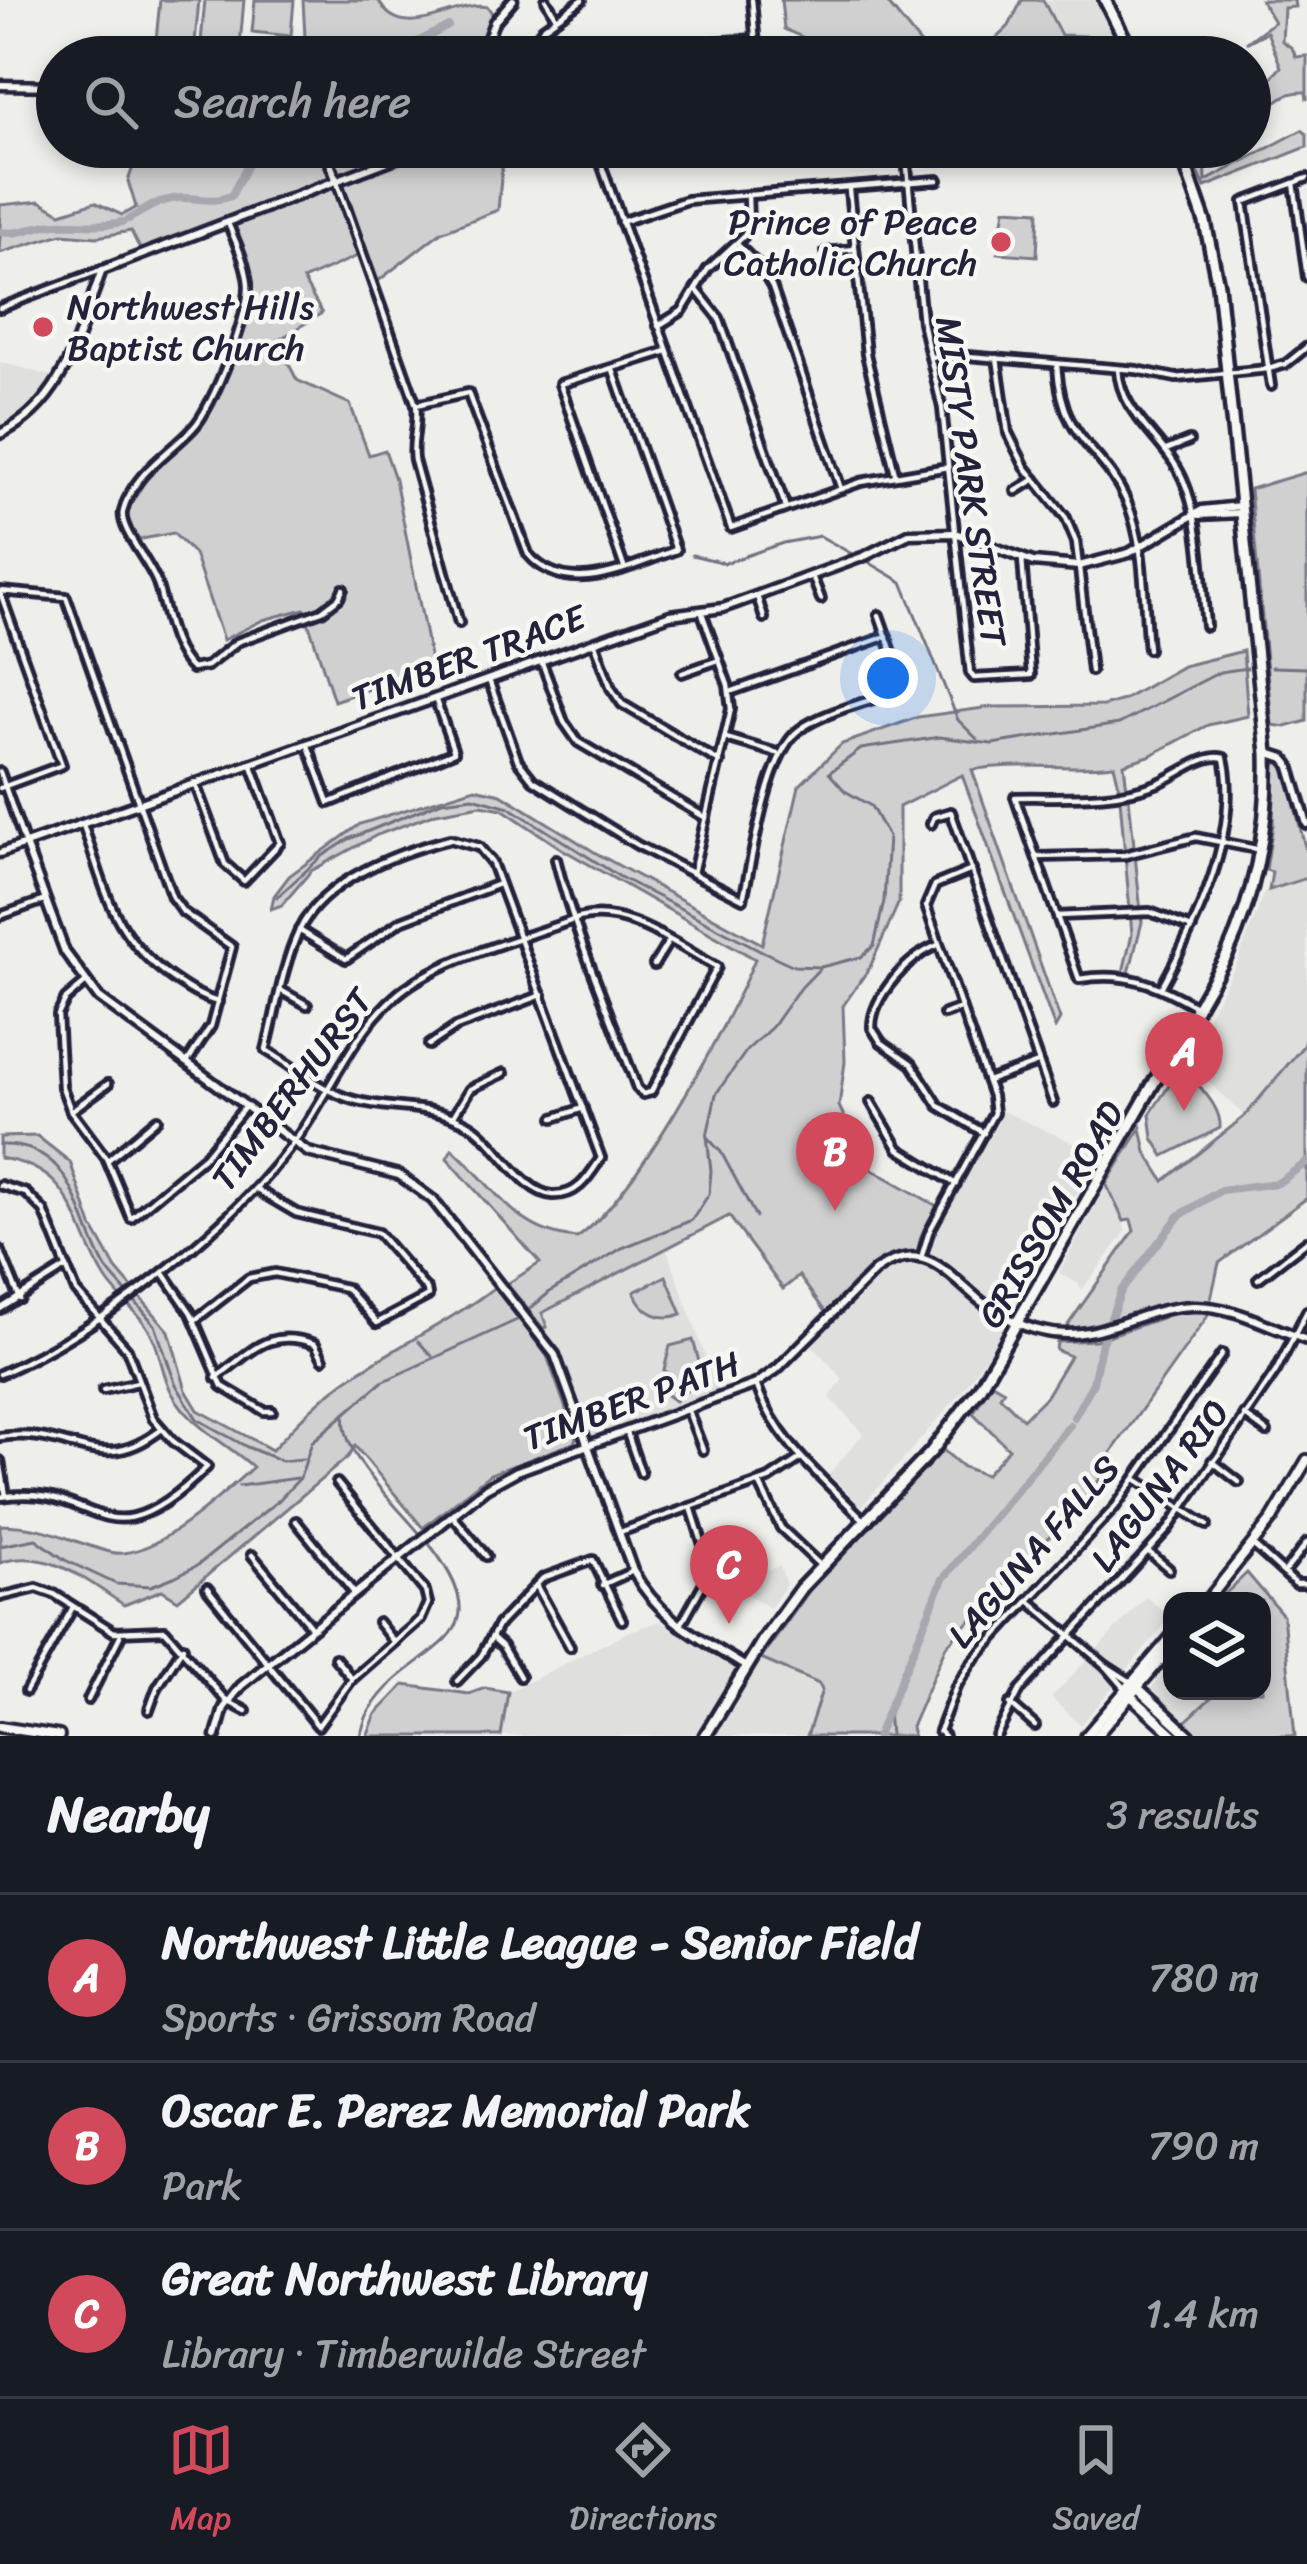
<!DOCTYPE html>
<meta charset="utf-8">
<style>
:root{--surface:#171b24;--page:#20242c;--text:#f1f3f6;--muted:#9ea1a6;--line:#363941;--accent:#d1495b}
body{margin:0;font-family:Sriracha,sans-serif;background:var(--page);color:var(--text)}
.controls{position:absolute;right:36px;bottom:36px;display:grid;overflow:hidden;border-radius:24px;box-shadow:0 6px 18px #0003}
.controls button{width:108px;height:108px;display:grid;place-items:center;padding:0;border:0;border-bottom:3px solid var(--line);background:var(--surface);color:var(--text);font:60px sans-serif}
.you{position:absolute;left:888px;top:678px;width:42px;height:42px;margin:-30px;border:9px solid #fff;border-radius:50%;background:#1a73e8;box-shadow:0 0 0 18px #1a73e833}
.badge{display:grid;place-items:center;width:78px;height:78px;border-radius:50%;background:var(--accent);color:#fff;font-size:39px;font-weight:700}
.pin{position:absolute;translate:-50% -99px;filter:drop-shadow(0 3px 6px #0008)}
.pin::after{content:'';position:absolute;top:63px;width:42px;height:36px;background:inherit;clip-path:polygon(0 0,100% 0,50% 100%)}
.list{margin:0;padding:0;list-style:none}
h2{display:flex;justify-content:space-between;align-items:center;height:156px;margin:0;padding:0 48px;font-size:51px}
h2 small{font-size:39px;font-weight:400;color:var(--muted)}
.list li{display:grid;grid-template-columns:78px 1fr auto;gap:36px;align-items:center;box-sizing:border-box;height:168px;padding:0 48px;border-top:3px solid var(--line)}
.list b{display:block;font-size:45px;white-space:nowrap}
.list p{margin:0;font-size:39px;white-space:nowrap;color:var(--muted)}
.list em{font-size:39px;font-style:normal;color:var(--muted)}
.icon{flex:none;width:66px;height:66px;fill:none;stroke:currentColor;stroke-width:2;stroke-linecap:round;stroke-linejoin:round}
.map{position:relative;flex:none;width:1307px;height:1736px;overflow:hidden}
.search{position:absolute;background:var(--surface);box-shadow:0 6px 18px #0003;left:36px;right:36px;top:36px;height:132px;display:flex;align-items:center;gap:30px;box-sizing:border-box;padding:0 42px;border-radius:66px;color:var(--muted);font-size:45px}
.sheet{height:660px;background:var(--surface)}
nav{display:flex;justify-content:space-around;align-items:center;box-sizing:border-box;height:168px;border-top:3px solid var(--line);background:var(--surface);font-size:33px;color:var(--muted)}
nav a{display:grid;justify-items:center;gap:6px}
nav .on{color:var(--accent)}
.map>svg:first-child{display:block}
.built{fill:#dfdfde}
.green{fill:#d0d0d1;stroke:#797986;stroke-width:3}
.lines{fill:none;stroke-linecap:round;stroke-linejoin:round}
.stream{stroke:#727281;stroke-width:3}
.river{stroke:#a7a7af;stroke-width:8}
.minor-casing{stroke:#22223b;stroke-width:14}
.tertiary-casing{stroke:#22223b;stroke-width:15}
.secondary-casing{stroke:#22223b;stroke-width:16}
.primary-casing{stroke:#22223b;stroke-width:18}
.minor{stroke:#f6f6f2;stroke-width:4.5}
.tertiary{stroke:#f6f6f2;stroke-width:6}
.secondary{stroke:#f6f6f2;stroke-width:8}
.primary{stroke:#f6f6f2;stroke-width:9}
.poi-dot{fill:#d1495b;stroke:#f6f6f2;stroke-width:4.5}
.labels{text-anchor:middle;stroke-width:9;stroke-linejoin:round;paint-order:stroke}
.poi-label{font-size:36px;fill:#22223b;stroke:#f6f6f2;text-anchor:end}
.street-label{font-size:36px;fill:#22223b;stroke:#f6f6f2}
</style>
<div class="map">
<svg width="1307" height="1736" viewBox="0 0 1307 1736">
<rect width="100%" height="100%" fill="#eeeeeb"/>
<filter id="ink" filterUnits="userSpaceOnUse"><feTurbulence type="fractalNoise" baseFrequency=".00833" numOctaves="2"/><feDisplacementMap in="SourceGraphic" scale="24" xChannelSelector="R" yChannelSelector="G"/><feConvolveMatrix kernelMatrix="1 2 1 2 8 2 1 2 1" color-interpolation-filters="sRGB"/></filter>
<g filter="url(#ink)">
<g class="built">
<polygon points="1045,0 1098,0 1128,57 1075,57"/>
<polygon points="0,362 55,377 32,408 0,430"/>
<polygon points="1307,878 1307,1032 1303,1046 1245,1116 1184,1059 1237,963 1265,891"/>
<polygon points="1000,1110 1099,1154 1010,1311 979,1293 951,1265 928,1254 931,1240 998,1123"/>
<polygon points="1106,1184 1122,1215 1126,1232 1082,1290 1079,1284 1059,1273"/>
<polygon points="666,1247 718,1391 593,1437 563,1356 543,1328 546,1326 542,1313"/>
<polygon points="911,1263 945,1274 986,1312 1004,1321 1006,1327 961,1393 862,1506 829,1474 863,1434 830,1397 843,1379 810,1343 890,1266"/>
<polygon points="780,1566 786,1585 770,1608 744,1592 758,1573"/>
<polygon points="1146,1597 1171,1617 1081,1725 1051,1698"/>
<polygon points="660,1621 749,1676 761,1659 828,1685 810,1736 501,1736 508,1692 628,1632"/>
<polygon points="1172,1659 1172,1691 1218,1691 1185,1722 1151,1689"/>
</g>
<g class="green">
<polygon points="160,0 199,0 194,53 155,50"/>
<polygon points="205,0 244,0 239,57 200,53"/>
<polygon points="255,0 294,0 291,36 252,32"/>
<path d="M 303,0 L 378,0 C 403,47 454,0 488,7 L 493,15 L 475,57 L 306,57 Z"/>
<polygon points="781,0 885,0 927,52 984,50 1009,26 1022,0 1043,0 1061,35 1106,37 1098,57 847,57 784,29"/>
<path d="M 1261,0 L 1294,0 L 1295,7 L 1284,8 L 1282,41 L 1292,48 L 1296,57 L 1307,56 L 1307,100 L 1306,92 C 1276,91 1272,110 1250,129 C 1250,103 1263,86 1281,67 L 1267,32 L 1246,43 L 1274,22 Z"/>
<polygon points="1302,130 1307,134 1307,147 1205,187 1190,155 1192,147 1220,147 1205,155 1206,181"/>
<polygon points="140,147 504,147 498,210 441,232 373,285 362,254 303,280 322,313 277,341 297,380 350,404 369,455 385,450 395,479 432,667 334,701 304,609 263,620 223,640 194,554 173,533 137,540 126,513 152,469 203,421 255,300 228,223 143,255 131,231 97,237 62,234 0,253 0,205 40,201 61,213 95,202 122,215 136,207 128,181"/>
<polygon points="1005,209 1039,211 1037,256 998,253"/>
<polygon points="1307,472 1307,721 1286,727 1272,725 1250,489"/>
<path d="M 1243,651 L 1248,716 L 1208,725 L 1149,756 L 1124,764 L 1127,789 L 1120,790 L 1114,765 C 1067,771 1018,761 972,770 L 1060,1019 L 1055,1028 L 962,775 L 899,807 L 899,902 L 870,967 L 843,1006 L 845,1062 L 839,1106 L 868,1167 L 937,1206 L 921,1236 L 917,1253 C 875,1252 853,1285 826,1313 L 799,1276 L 783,1289 L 729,1216 L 542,1313 L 547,1327 L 543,1328 L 507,1284 L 540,1263 L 447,1158 L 452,1149 C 495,1186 515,1233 577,1238 C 635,1198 727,1026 755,959 L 562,849 L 502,809 L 481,805 L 436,813 L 377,835 L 311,871 L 282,905 L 271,909 L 274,896 L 289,876 L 360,824 L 475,788 L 501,794 L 596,853 L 762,944 L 799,786 L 842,744 L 918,717 L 991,707 L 1103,706 L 1123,700 L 1183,666 Z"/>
<polygon points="1279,762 1286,771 1307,855 1307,878 1269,890 1272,872 1266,870 1273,824 1275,765"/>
<polygon points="1129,798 1142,922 1129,973 1123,972 1132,934 1120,799"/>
<polygon points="1307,1032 1307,1198 1219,1263 1207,1317 1111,1453 1114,1457 1090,1494 946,1646 911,1727 913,1736 807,1736 822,1690 819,1684 761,1659 810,1590 943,1450 963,1467 985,1475 1009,1449 973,1413 992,1383 1004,1390 1000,1396 1023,1419 1046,1396 1070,1356 1056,1350 1057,1342 1096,1340 1164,1317 1166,1304 1101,1326 1070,1329 1068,1325 1134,1231 1131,1220 1124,1221 1106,1184 1141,1128 1146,1152 1164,1181 1245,1116 1303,1046"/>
<path d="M 1187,1071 C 1199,1087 1222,1107 1220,1128 L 1164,1156 L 1153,1138 L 1150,1114 L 1175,1077 Z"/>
<path d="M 37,1136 L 70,1162 L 92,1226 L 116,1269 L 169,1331 L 186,1390 L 198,1410 L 272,1450 C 298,1421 324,1394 357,1373 C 403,1343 451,1321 495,1287 L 547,1356 L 576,1437 L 574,1443 L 490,1474 L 423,1528 L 355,1446 L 348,1457 L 178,1600 L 162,1590 L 124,1605 C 86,1580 47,1547 0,1563 L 0,1525 C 52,1526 64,1540 110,1552 C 151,1563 224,1493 253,1467 C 225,1442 191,1427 172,1393 C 163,1377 161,1357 154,1340 C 145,1317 122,1302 108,1282 C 71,1227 80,1170 0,1158 L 0,1137 Z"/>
<path d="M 666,1276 L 682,1314 C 661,1322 643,1313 634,1292 Z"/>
<polygon points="693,1340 703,1376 675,1401 660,1390 668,1373 664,1370 670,1346"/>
<polygon points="1247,1573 1283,1615 1295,1736 1197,1736 1185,1722 1218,1691 1262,1691 1262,1601 1230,1601 1223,1596"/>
<polygon points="404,1685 469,1694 485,1688 508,1692 501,1736 367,1736 376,1714"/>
</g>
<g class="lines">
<g class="stream">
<polyline points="692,555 725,563 783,543 820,536 852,554"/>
<polyline points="870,563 902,582 958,720 977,739"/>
<polyline points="1272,667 1307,668"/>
<polyline points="277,897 321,857 349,839 442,801 473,797 509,807 620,877 762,951 794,966 821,967"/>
<polyline points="707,1137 721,1152 756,1217"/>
<path d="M 0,1145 C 77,1143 76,1218 106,1268 C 111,1276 119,1283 125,1291"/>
<polyline points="133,1299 155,1325 175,1383 197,1419 247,1447 282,1461 303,1459"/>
<polyline points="418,1341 432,1356"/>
<path d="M 345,1413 C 338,1453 395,1503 420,1534"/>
<polyline points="239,1486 297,1478"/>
<polyline points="0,1546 36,1539 65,1560 116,1584 151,1586 174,1577 198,1565 279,1500 300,1478 312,1442 382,1382 517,1320 551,1291 622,1248 692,1220 709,1194 711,1171 707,1136 716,1094 747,1050 772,1027 796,993 821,967 861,957 874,946 884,901 888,837 871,806 845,791 829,773 861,749 940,737 992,744 1119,724 1220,672 1247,668"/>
<polyline points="888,1708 890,1736"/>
<path d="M 360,1736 C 363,1728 365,1717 370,1710 C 412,1640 512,1648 427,1541"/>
</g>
<g class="river">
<polyline points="389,57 448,26"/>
<path d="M 129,219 C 146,209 162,198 183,198 C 201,198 214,203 231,196 L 249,162 L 264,147"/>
<path d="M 0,232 C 19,235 29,228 47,225 C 73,221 97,228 123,222"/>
<polyline points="1074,1417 1093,1383 1102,1342 1121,1291 1179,1216 1221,1190 1278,1183 1307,1162"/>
<polyline points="877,1736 943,1579 1070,1425"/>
</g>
<g class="minor-casing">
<g id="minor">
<polyline points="546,0 556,17"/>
<polyline points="752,0 757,57"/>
<polyline points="525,57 543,28 582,0"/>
<polyline points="674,57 670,45 755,39"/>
<polyline points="595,147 731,528 861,482 948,467"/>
<polyline points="905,147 922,322 942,408 970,673 974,678 1031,675 1022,559"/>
<polyline points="600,159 630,149"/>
<path d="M 337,182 L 416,405 C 419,425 411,440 414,460 L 459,623"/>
<polyline points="1294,183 1307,277"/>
<polyline points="849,190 866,354 895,473"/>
<polyline points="621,222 687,200 938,180"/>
<path d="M 228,223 C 236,243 246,262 248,284 C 250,312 213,408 193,428 C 171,452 130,476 123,512 C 119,530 153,566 158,586 C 166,612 171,650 192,669 L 207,666 L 237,642 L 322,611 L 339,598 L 343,589"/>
<polyline points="737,244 760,267 772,287 841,489"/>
<polyline points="826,252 855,249"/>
<polyline points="696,289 719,318 786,508"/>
<polyline points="0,308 101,270"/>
<polyline points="658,326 682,311 708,269 744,236 749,224 748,196"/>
<polyline points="930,357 955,355 1137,370 1176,378 1268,369 1286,364 1307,347"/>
<polyline points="997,358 1008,433 1025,467 1066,518 1076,542 1091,671"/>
<path d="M 1057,366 C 1063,446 1101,443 1127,502 C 1146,545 1143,603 1148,649"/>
<path d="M 1118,369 C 1120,414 1165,439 1183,479 C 1202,523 1201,579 1206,626"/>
<polyline points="1271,386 1244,202 1307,178"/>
<path d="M 416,405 L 468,393 L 528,554 C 567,600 630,566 676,550 L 613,370"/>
<polyline points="1166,450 1189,441"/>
<polyline points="1016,491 1035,479"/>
<polyline points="624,567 560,384 667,351"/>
<polyline points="812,576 821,599"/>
<polyline points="0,591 66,597 172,897 183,912 232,947 211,1026 187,1062"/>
<polyline points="0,592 62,765 0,788"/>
<polyline points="757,596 764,618"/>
<polyline points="595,644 611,688 622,704 720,762"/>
<polyline points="541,660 564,722 578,742 706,818"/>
<polyline points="682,673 716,661"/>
<path d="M 489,680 L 518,761 L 533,780 L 637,845 L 743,899 C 753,858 766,755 799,730 C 824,711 875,700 905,689 L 879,615"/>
<polyline points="730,692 887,636"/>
<polyline points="726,738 777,753"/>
<polyline points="307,743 329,803 454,752 435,698"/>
<polyline points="0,772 25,844"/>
<polyline points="195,783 225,864 244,881 280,843 251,763"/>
<polyline points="931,824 934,817 951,812 1053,1102"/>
<path d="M 83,825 C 106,890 111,933 169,976 C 185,987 199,997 218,1002"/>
<path d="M 450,839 L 479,847 L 492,863 L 601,1158 C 589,1176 578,1196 553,1195 C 522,1193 498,1142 470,1125 C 432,1103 394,1111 354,1100 C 323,1092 294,1067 266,1050 C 276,1012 282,967 299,931 C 322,880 399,852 450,839 Z"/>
<polyline points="1037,857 1125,855 1196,837 1256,849"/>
<polyline points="693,873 731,709 728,685 702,613"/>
<polyline points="0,916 45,900"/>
<polyline points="1057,916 1150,912 1192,928"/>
<polyline points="299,930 346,959 401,921 499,884"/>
<path d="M 938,945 C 910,955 871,997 872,1028 L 881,1042 L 912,1064 L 939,1106 L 984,1133"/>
<polyline points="654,965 668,942"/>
<polyline points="85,983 66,999 58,1015 62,1087 71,1111 106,1158 131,1218 205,1156 245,1107"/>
<path d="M 1161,988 C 1196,924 1241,833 1224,758 C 1204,752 1176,777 1156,784 C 1112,801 1062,796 1015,797 L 1079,979 C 1126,971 1158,984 1198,1008"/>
<polyline points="282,991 307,1005"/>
<polyline points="944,1014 961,1008"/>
<polyline points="429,1045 456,1027 542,995"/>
<polyline points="987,1081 1038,1063"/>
<polyline points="871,1102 899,1149 956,1184"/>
<polyline points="71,1111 108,1084"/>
<polyline points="453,1117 470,1089 504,1073"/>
<polyline points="554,1118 583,1108"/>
<polyline points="108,1160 157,1119"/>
<path d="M 0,1185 L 26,1193 L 44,1211 L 76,1291 L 127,1349 L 153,1418 L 173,1441 L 207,1467 C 100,1573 101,1480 0,1497"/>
<polyline points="0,1250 20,1299"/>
<polyline points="921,1258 929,1232 994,1113 992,1096 926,906 935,885 972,870"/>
<polyline points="163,1272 191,1313 222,1386 264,1411 272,1411"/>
<polyline points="1258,1279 1307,1241"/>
<polyline points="0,1309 67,1267"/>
<polyline points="195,1320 249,1278 275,1273 346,1288 377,1323 428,1296 427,1290 378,1233 296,1213 257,1190"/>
<path d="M 0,1374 C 100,1330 236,1225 299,1135 C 332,1088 354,1030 399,993 C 443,957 522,939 576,919 C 623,903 677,946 717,967 L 651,1092 L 643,1094 L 637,1088 C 610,1013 575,936 556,859"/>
<path d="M 216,1378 C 252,1351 269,1327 315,1344 L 323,1359"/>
<path d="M 756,1384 C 776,1441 821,1477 863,1519"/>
<polyline points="103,1390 138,1382"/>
<polyline points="688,1411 703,1450"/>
<polyline points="1244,1415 1267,1432"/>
<polyline points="627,1433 641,1473"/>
<path d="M 0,1437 C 72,1426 97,1480 162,1429"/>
<polyline points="0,1461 6,1496"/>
<polyline points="1212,1461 1239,1482"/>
<polyline points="1136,1479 1207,1525"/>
<polyline points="759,1483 781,1528 821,1566"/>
<polyline points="452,1515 486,1556"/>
<polyline points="296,1521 355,1594"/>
<polyline points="620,1532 769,1479 801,1458"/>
<polyline points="1253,1545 1296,1584 1307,1584"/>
<polyline points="1150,1553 1169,1569"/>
<polyline points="252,1555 312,1628"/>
<polyline points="1286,1570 1307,1543"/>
<polyline points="536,1585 570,1647"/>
<polyline points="602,1585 633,1571"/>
<polyline points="207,1588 318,1726 352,1679 421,1619 428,1603 425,1591 337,1483"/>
<polyline points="0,1597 37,1588 54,1594 114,1632 165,1630 228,1703"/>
<polyline points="1028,1600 1106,1666 1125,1688"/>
<polyline points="378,1622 393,1641"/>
<polyline points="680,1626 711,1570 691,1507"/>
<polyline points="492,1637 502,1646 520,1677"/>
<polyline points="335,1658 352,1679"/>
<polyline points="1106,1666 1131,1682"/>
<polyline points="457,1681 481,1656 499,1624 543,1578 593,1560 622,1620"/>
<polyline points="26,1691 73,1607"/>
<polyline points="88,1700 120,1636"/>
<polyline points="229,1702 246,1711"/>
<polyline points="1010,1704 1035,1726"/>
<polyline points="149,1710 157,1688 183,1647"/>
<polyline points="944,1736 939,1731 956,1687 972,1662 1115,1507 1222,1354"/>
<polyline points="996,1736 1020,1690 1168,1529 1276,1371 1307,1311"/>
</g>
</g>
<g class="tertiary-casing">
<g id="tertiary">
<polyline points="481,57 494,22 513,0"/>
<polyline points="0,85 57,86"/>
<polyline points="324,147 337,182"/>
<path d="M 0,434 C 65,403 79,332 102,270 L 425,147"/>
<polyline points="1199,515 1241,513"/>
<polyline points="1269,753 1284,758 1289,764 1307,824"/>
<path d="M 25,844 L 65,952 L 99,998 L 308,1152 L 399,1175 L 433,1200 L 555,1355 L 633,1571 C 659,1619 701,1639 746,1667"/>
<polyline points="0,853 670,615 723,608 865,556 909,534 955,533 1033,562 1079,566 1129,553 1202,510 1240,506"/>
<path d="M 216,1736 L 224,1708 L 241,1686 L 486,1488 L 517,1471 L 756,1384 L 777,1369 L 875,1271 C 921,1239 943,1269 977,1298 C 995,1313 1019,1326 1042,1331 C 1096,1345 1140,1307 1193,1306 C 1233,1305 1270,1328 1307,1340"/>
</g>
</g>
<g class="secondary-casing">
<g id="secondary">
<polyline points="1207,1601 1272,1519 1307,1460"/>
<polyline points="1138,1688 1190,1736"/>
<polyline points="1131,1696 1175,1736"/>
<polyline points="0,1727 59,1736"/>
<polyline points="1086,1736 1172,1636"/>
<polyline points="1096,1736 1172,1647"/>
</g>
</g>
<g class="primary-casing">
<g id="primary">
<polyline points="1105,0 1134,57"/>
<path d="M 705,1736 L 762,1642 L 801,1588 L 931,1452 L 979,1389 L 1227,955 C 1257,890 1269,824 1267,753 L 1218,285 L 1205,222 L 1179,147"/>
</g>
</g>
<use href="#minor" class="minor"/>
<use href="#tertiary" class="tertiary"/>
<use href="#secondary" class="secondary"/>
<use href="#primary" class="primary"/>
</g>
</g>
<g class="poi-dot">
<circle cx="1001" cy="242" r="12"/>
<circle cx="43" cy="327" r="12"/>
</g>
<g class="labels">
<g class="poi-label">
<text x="977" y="234">Prince of Peace<tspan x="977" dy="41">Catholic Church</tspan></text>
<text x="67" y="319" text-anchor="start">Northwest Hills<tspan x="67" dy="41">Baptist Church</tspan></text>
</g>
<g class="street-label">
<text transform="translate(972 481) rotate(82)" y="13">MISTY PARK STREET</text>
<text transform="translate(468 657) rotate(-20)" y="13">TIMBER TRACE</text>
<text transform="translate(291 1089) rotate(-53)" y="13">TIMBERHURST</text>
<text transform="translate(1050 1214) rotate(-60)" y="13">GRISSOM ROAD</text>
<text transform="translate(631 1400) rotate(-20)" y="13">TIMBER PATH</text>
<text transform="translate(1159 1485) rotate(-53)" y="13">LAGUNA RIO</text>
<text transform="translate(1033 1551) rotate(-49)" y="13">LAGUNA FALLS</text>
</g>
</g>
</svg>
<div class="controls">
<button><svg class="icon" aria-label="layers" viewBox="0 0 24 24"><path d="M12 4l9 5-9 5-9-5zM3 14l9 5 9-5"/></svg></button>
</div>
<div class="you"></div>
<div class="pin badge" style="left:1184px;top:1111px">A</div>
<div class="pin badge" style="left:835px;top:1211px">B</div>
<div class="pin badge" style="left:729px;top:1624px">C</div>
<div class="search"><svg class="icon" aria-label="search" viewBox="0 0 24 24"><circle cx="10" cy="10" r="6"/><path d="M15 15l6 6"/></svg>Search here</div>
</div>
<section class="sheet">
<h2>Nearby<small>3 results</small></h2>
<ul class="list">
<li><span class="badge">A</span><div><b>Northwest Little League - Senior Field</b><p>Sports · Grissom Road</p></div><em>780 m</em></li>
<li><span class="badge">B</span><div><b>Oscar E. Perez Memorial Park</b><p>Park</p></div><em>790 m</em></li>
<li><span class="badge">C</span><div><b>Great Northwest Library</b><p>Library · Timberwilde Street</p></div><em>1.4 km</em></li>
</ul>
</section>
<nav>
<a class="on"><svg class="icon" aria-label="map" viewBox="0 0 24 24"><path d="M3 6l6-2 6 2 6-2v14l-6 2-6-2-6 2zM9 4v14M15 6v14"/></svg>Map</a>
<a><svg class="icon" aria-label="directions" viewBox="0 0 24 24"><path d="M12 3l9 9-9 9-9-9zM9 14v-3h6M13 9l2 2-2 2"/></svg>Directions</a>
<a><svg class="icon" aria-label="saved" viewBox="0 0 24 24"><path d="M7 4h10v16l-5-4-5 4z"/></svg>Saved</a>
</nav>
